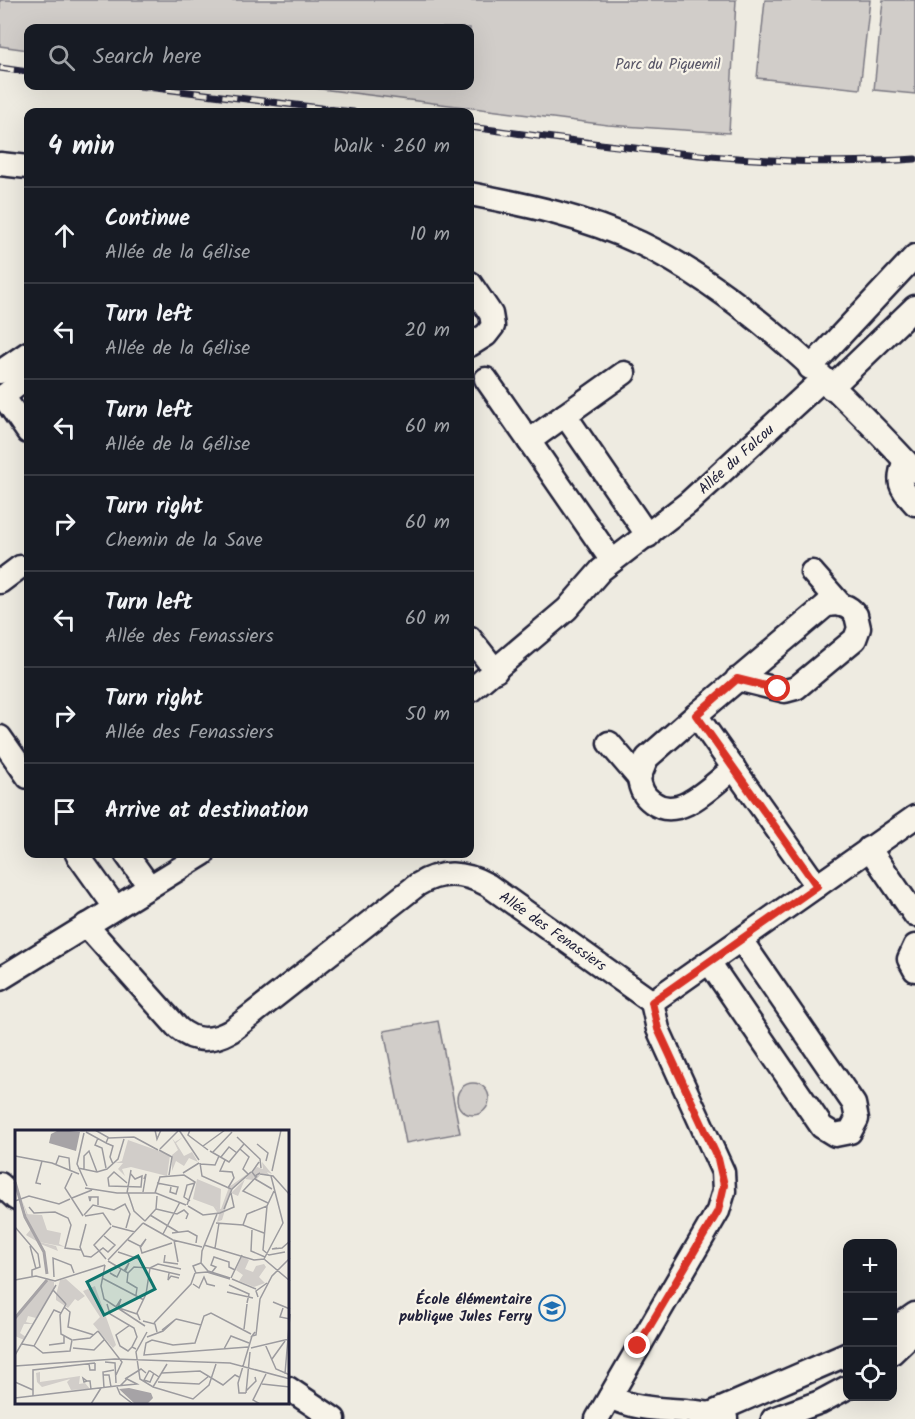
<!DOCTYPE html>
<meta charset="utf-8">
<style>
:root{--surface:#171b24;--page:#242831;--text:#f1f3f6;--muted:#9ea1a6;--line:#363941}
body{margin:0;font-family:Kalam,sans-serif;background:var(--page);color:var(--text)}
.controls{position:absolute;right:18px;bottom:18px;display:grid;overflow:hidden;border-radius:12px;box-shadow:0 6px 24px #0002}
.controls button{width:54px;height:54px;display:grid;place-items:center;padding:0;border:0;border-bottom:2px solid var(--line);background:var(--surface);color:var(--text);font:30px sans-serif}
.stop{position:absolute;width:18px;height:18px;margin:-14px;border:4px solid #d93025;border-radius:50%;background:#fff}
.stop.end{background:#d93025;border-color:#fff;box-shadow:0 2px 6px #0008}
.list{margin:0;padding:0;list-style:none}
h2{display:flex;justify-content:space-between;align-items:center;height:78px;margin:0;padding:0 24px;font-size:26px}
h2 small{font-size:20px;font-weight:400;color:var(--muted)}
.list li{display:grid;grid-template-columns:39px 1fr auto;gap:18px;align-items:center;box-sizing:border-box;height:96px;padding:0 24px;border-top:2px solid var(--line)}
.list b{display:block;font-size:22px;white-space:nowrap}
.list p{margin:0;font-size:20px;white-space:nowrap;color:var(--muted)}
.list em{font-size:20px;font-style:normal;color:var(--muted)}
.icon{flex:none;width:33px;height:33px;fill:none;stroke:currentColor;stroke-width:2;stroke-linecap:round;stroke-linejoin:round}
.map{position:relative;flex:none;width:915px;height:1419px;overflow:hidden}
.search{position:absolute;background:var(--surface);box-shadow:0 6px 24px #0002;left:24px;top:24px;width:450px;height:66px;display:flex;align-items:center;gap:15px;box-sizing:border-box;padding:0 21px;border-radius:12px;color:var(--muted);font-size:22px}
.panel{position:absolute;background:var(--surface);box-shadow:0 6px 24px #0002;left:24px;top:108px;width:450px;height:750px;border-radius:12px}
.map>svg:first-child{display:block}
.green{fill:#d1cdc9;stroke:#7a7882;stroke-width:1.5}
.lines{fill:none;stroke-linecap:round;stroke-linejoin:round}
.minor-casing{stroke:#22223b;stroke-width:27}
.minor{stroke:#f7f3e8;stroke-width:22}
.rail-casing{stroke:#22223b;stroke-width:7}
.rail{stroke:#f7f3e8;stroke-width:4.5;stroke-dasharray:14;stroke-linecap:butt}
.route{stroke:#d93025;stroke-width:8}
.labels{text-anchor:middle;stroke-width:4.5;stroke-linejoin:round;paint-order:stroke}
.park-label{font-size:15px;fill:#575566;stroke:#f7f3e8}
.street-label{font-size:15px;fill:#22223b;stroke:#f7f3e8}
.poi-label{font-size:15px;font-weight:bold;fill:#22223b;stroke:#f7f3e8;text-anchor:end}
.inset-river{fill:none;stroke:#a6a3a6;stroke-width:3}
.inset-road{fill:none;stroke:#9c9b9f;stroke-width:1.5}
.view{fill:#0f766e;fill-opacity:0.15;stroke:#0f766e;stroke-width:3}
.inset-edge{fill:none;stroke:#22223b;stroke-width:3}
</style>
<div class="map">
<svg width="915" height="1419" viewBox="0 0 915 1419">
<rect width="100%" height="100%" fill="#eeebe1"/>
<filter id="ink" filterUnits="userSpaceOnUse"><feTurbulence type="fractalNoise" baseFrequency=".0167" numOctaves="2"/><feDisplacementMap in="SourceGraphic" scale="12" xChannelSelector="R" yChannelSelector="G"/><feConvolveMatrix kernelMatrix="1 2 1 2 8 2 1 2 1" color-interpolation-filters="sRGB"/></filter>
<g filter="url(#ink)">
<g class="green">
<polygon points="0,0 736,0 729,133 608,125 297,86 470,86 470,28 28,28 28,50 0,46"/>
<polygon points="765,0 870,0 860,89 757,78"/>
<polygon points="883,0 915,0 915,94 874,90"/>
<polygon points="438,1021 460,1133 406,1143 384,1031"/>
<circle cx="473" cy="1099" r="16"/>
</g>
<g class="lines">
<g class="minor-casing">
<g id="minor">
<polyline points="0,164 28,167"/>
<path d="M 470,194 C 528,205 585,217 640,243 C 740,291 840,390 915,471"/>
<polyline points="470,283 491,314 493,326 486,335 470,345"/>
<polyline points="810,368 915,256"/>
<polyline points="0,372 28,353"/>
<polyline points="486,379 529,441"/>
<polyline points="831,388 915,307"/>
<polyline points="3,396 28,432"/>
<polyline points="0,399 28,377"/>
<polyline points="565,415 624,373"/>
<path d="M 905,461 C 896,481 900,488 915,504"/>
<polyline points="612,561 529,441 565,415 648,536"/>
<polyline points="812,572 841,605"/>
<polyline points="0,582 20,567"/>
<polyline points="470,638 496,671"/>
<path d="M 737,679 L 785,691 L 796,688 L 855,639 L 859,628 L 856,615 C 849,605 837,602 825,606 L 696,715 L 817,886"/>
<polyline points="470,691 567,609 601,570 688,503 822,380"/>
<path d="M 696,715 L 647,758 L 639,778 C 640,788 643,796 652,802 C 679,823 713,784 734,768"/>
<polyline points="0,737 28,777"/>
<polyline points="609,743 639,778"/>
<polyline points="869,848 915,915"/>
<polyline points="77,854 115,907"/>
<polyline points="126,854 149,886"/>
<path d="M 86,925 L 178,1028 C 195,1043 213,1041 231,1031 L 417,885 C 440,870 465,872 488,885 L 652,1002 L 658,1029 L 723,1172 L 724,1191 L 718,1211 L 597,1419"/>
<polyline points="915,946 909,959 915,970"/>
<polyline points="709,962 822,1127 835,1135 850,1132 857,1119 854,1104 741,940"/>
<polyline points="0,979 203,854"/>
<polyline points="652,1002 915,817"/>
<polyline points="0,1184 16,1199"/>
<polyline points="892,1330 915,1314"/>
<polyline points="892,1353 915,1331"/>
<polyline points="288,1388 334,1419"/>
<path d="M 610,1397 C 645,1415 689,1406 726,1418"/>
<polyline points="712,1413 848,1354"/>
<polyline points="773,1419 820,1402 848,1387"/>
</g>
</g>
<use href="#minor" class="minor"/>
<g class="rail-casing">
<g id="rail">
<polyline points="0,68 28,72"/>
<polyline points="139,86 353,112"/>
<path d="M 470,127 C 616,146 767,170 915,159"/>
</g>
</g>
<use href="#rail" class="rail"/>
</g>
</g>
<g class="lines" filter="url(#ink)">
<polyline class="route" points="638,1346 718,1211 724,1185 718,1159 658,1029 652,1002 817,886 696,715 737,679 778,689"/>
</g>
<defs>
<g id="school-ring" transform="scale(1.35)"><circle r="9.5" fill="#f7f3e8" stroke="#1f6fb2" stroke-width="1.5"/><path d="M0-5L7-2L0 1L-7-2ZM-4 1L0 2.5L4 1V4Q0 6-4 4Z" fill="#1f6fb2"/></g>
</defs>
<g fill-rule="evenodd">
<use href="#school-ring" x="552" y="1308"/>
</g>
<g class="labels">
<g class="park-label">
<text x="668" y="69">Parc du Piquemil</text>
</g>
<g class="street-label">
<text transform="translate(736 459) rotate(-42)" y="5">Allée du Falcou</text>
<text transform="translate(553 931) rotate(35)" y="5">Allée des Fenassiers</text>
</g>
<g class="poi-label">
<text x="532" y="1304">École élémentaire<tspan x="532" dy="17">publique Jules Ferry</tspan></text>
</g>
</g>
<g transform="translate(15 1130)">
<rect width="274" height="274" fill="#eeebe1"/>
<path d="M 247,32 L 257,44 L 252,42 L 255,46 L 246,44 L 241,50 L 239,47 L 238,50 L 230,49 L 223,66 L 216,63 L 233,46 L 217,58 L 207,90 L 202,92 L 204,85 L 198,76 L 206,79 L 214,57 L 242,37 L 248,39 ZM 32,148 L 39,152 L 39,158 L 21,188 L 13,186 L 11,192 L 19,194 L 9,194 L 5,203 L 11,207 L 9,210 L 0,206 L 0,186 Z" fill="#d1cdc9"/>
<path d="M 7,70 L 24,112 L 41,116 L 43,121 L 28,115 L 11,105 L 16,99 ZM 51,149 L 70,166 L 63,171 L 60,169 L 53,178 L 41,170 L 41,165 L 45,150 Z" fill="#d1cdc9"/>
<path d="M 182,49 L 206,59 L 205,79 L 178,69 Z" fill="#d1cdc9"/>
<path d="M 168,7 L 161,13 L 169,26 L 177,22 L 183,32 L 174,28 L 169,36 L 161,31 L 157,41 L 157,25 L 163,20 L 157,8 L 160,12 ZM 113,10 L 155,25 L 152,46 L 116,37 L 107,39 L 110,46 L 103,39 L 108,33 L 100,33 L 107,31 ZM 10,84 L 27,85 L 32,100 L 46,103 L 44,114 L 50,117 L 24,112 ZM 227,126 L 234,130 L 230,139 L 238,142 L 241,136 L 249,134 L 251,137 L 244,147 L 250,153 L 239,157 L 224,151 L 228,145 L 221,140 ZM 80,156 L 101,215 L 98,218 L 78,194 L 85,187 L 68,161 ZM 25,242 L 25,252 L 65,246 L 64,254 L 70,253 L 75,259 L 56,260 L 52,252 L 55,249 L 27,257 L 22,252 L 21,243 Z" fill="#d1cdc9"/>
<path d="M 44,0 L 65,2 L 61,21 L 34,13 L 36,4 ZM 114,258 L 136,263 L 138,268 L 132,274 L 120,274 L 104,259 Z" fill="#a6a3a6"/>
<path class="inset-river" d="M 0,52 L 10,87 L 29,122 L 32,144M 0,188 L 32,150"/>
<path class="inset-road" d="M 80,0 L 94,8 L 119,7M 140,0 L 142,9 L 146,0M 164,0 L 184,30M 175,0 L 173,5 L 193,20M 71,2 L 91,13 L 93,8M 69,3 L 62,34 L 72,56M 119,7 L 143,20M 222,7 L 245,29 L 246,38M 83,8 L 80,15 L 87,18 L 91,38M 91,13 L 98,16 L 95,27 L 98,34M 242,14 L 253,23 L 251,31M 188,16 L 210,0M 145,19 L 164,0M 225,19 L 234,27 L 228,39 L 233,44M 144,20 L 157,27 L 154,45M 195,21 L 214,32 L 229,14M 198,22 L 217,2M 0,26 L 37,33 L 64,44M 206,27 L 214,17 L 222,23M 210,30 L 205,41 L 217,42 L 219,48 L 213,58M 244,32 L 237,42 L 240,46 L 245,43M 185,33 L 187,46 L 216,59M 41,34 L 44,26 L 54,28 L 55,41M 185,34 L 200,35 L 204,26M 63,38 L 82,42 L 92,39 L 103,29 L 109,9M 69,39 L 69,26 L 74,21 L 82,42M 257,41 L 266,0M 57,43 L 50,58 L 68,86M 168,43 L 184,33M 245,44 L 258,46 L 275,65M 242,46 L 228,61 L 253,73M 240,49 L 257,59M 112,53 L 99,42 L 93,48 L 94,56 L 126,57 L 127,46 L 120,49 L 115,43M 142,53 L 163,57 L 161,64 L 155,62 L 156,57M 26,54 L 21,53 L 27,31M 70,58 L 102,63 L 141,63 L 171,75M 259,61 L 252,76 L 248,120 L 254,125 L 270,122M 128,62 L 131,44 L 129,49M 112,63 L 116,40M 113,63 L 119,81 L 130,91M 140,63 L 145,47 L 169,45 L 180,52 L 172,75M 76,67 L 75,71 L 74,67 L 83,67 L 83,75M 57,68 L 77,60M 0,71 L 14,66 L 44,74 L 55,69M 175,71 L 169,67 L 172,55 L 180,53M 173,76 L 188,85 L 205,83 L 219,77 L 216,63M 14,77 L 19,83 L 40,82 L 53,88 L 56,95 L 50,118 L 66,120M 141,79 L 162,84 L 169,80 L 173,84 L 171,89M 209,79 L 217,59 L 236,42M 69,85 L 78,75 L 99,80 L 110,74 L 115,84 L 111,98M 135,85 L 163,102M 70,86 L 88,83 L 96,95M 130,91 L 141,79 L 142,66M 128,93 L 158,110 L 187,117M 201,93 L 228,95 L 249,103M 71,94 L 65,117 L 69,126 L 76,127 L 88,118 L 93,122 L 100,115 L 89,106M 228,95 L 232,84 L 252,76M 97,96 L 120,102M 0,97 L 23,124 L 25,137 L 17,140 L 17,146M 237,100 L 236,121 L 250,127M 157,103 L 173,101 L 182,106 L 181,113M 148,104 L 165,72M 113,110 L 125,116 L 127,123 L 157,113M 159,110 L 163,132M 189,115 L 239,130 L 249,129M 15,116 L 21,139M 125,117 L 131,109 L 125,118M 200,118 L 204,93M 262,118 L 257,119 L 267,118 L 275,111M 103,122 L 124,129 L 128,137M 150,125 L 149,132 L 163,134M 91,129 L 79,115 L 96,97M 249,129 L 268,93 L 256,46M 249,129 L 275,151M 93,130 L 128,93M 93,131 L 113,143M 186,133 L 187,121 L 202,84M 90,135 L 86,156 L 89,169 L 130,196M 135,138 L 143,134 L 166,139M 135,138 L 165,145M 109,141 L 114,133 L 110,142M 197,142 L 201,137 L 196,135 L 199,127 L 214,132 L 214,137 L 220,140M 154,143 L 153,150 L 156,146 L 164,148M 100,146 L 95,143 L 102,147 L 106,139M 39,147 L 38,128 L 56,135 L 59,143M 87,148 L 129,170M 216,148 L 227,125M 215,149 L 192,142 L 181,143 L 178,136 L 186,133 L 193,141 L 215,148M 217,149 L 241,159M 0,150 L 21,146 L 40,151 L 90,135M 178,154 L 184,158 L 189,147 L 192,154 L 200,156M 214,155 L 234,164 L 232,173M 38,160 L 51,174M 212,162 L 238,168M 121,165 L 122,158 L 112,152 L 113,143 L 119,137 L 135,138M 243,167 L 241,161 L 252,153M 258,172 L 275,179M 92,174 L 95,184 L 119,198 L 122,207 L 117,217 L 121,219M 49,177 L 55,182 L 53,197 L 79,205M 101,177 L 106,169 L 103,178M 104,178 L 122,184M 268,178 L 265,187 L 275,189M 161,189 L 186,195 L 180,213 L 158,215 L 137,210 L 131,213 L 129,225 L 233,217M 125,190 L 122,183 L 131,164 L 135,138M 128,191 L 140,194 L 142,202M 139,193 L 176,154 L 180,143M 115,195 L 101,205 L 105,216 L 113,221 L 117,217M 186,195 L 189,186 L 196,183 L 236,204M 229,199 L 232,174M 83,201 L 107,232 L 101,245M 132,202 L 121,222 L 125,249 L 138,257 L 152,234M 240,202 L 237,206 L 241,205 L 245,169 L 257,146 L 275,128M 132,207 L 148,201 L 161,189 L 147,200M 58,210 L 75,208 L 83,201M 7,214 L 19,216 L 28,223 L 55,221 L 57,210 L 46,204 L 45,185 L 51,174M 250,214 L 261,239 L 275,245M 34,215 L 49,213 L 49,205M 19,216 L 39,180 L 46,183M 58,218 L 79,220 L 90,209M 236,218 L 274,209M 209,219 L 216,206 L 234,213M 0,225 L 41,155M 257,229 L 270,211M 90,232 L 100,233 L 101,253M 74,234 L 75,240 L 80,240 L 80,233M 0,236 L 100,229 L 215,233 L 275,249M 139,243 L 135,252 L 129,250 L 134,241 L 135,241 L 144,247M 147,243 L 185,241 L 208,255 L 220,245 L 224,247M 270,244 L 275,184M 88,245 L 94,245 L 96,257M 110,249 L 126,239 L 131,243M 72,251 L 68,248 L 69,252 L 72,251 L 75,251 L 76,259M 0,252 L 18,260M 143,252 L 184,254 L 194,246M 247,254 L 275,257M 101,256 L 122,254 L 112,249 L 105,256M 102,257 L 105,264 L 118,274M 138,257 L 178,269 L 194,255 L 201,234M 89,258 L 88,242 L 99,240M 231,261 L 241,251 L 240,247M 231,263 L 224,263 L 223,253 L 237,206M 231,263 L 235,222M 18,266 L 18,240 L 80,233M 0,268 L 101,256M 76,274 L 86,258M 245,274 L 238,270 L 251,244"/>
<path class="view" d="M 123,126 L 140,159 L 89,185 L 72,152 Z"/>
<rect width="274" height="274" class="inset-edge"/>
</g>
</svg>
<div class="controls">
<button>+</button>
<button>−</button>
<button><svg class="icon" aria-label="locate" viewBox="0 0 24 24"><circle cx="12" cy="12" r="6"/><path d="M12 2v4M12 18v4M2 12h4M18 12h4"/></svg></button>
</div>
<div class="stop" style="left:778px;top:689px"></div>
<div class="stop end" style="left:638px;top:1346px"></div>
<div class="search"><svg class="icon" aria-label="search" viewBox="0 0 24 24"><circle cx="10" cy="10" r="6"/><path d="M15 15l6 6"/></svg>Search here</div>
<section class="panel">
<h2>4 min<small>Walk · 260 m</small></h2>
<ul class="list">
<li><svg class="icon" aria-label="ahead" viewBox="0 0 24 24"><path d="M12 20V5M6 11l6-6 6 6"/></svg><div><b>Continue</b><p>Allée de la Gélise</p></div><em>10 m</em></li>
<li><svg class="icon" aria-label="left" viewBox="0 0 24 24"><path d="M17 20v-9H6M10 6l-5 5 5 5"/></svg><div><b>Turn left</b><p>Allée de la Gélise</p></div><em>20 m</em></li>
<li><svg class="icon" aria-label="left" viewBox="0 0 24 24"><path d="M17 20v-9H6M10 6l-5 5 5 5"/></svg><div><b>Turn left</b><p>Allée de la Gélise</p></div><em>60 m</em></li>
<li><svg class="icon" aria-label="right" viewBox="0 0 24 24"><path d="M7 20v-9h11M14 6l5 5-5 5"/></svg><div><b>Turn right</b><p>Chemin de la Save</p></div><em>60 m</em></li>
<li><svg class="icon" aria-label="left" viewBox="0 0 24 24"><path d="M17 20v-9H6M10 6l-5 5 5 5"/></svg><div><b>Turn left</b><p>Allée des Fenassiers</p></div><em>60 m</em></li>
<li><svg class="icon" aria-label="right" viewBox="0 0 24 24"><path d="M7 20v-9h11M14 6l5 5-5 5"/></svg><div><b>Turn right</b><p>Allée des Fenassiers</p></div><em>50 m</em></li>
<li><svg class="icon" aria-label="arrive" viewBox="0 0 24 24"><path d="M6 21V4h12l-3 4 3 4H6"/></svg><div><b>Arrive at destination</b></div></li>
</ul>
</section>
</div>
